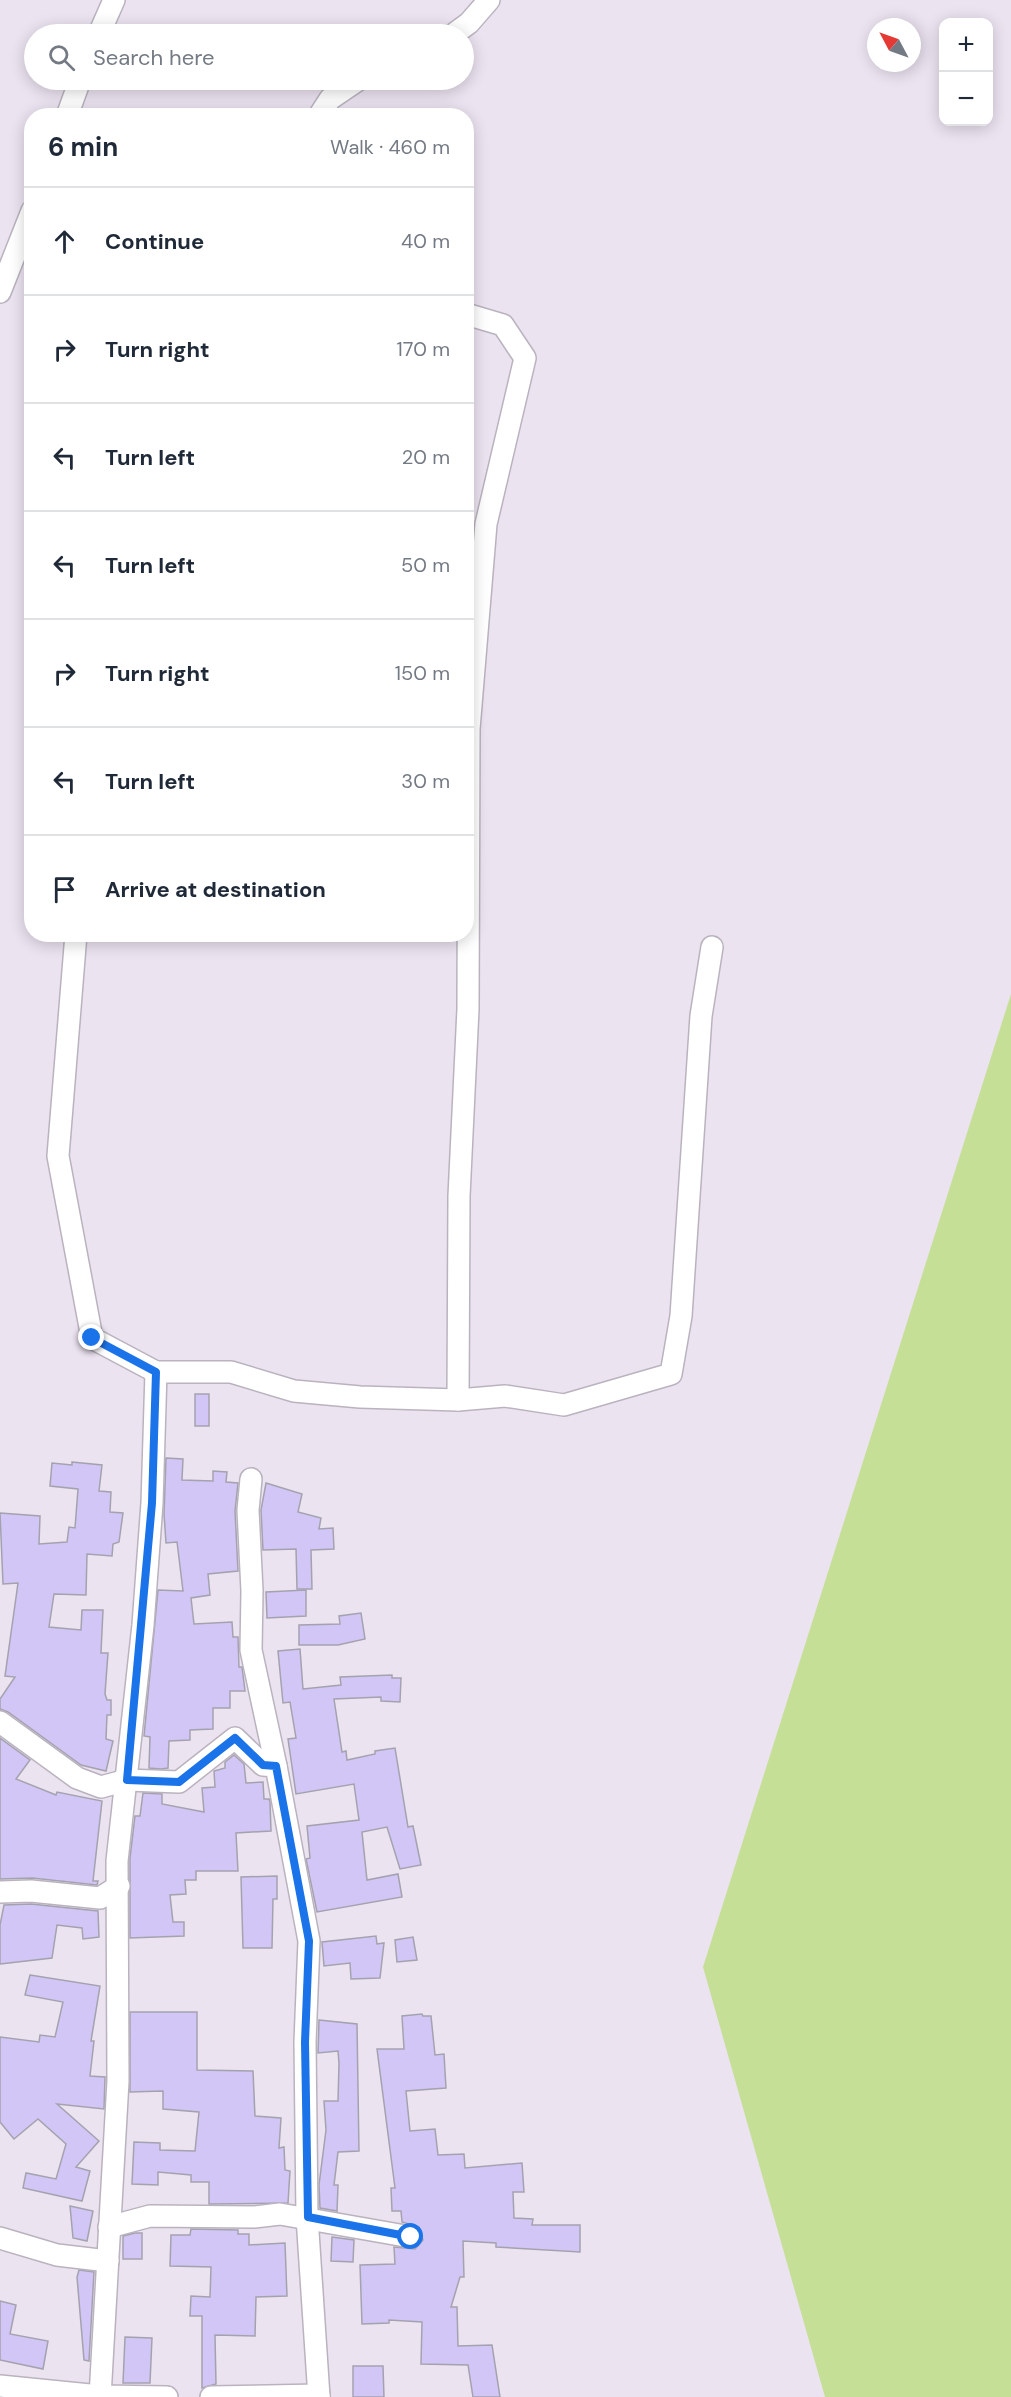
<!DOCTYPE html>
<meta charset="utf-8">
<style>
:root{--surface:#fff;--page:#f2f2f3;--text:#1f2937;--muted:#747a83;--line:#e0e1e3}
body{margin:0;font-family:"DM Sans",sans-serif;background:var(--page);color:var(--text)}
.controls{position:absolute;right:18px;top:18px;display:grid;overflow:hidden;border-radius:12px;box-shadow:0 3px 15px #0003}
.controls button{width:54px;height:54px;display:grid;place-items:center;padding:0;border:0;border-bottom:2px solid var(--line);background:var(--surface);color:var(--text);font:30px sans-serif}
.compass{position:absolute;left:867px;top:18px;width:54px;height:54px;border-radius:50%;background:var(--surface);box-shadow:0 3px 15px #0003;rotate:311deg}
.stop{position:absolute;width:18px;height:18px;margin:-14px;border:4px solid #1a73e8;border-radius:50%;background:#fff}
.stop.end{background:#1a73e8;border-color:#fff;box-shadow:0 2px 6px #0008}
.list{margin:0;padding:0;list-style:none}
h2{display:flex;justify-content:space-between;align-items:center;height:78px;margin:0;padding:0 24px;font-size:26px}
h2 small{font-size:20px;font-weight:400;color:var(--muted)}
.list li{display:grid;grid-template-columns:39px 1fr auto;gap:18px;align-items:center;box-sizing:border-box;height:108px;padding:0 24px;border-top:2px solid var(--line)}
.list b{display:block;font-size:22px;white-space:nowrap}
.list em{font-size:20px;font-style:normal;color:var(--muted)}
.icon{flex:none;width:33px;height:33px;fill:none;stroke:currentColor;stroke-width:2;stroke-linecap:round;stroke-linejoin:round}
.map{position:relative;flex:none;width:1011px;height:2397px;overflow:hidden}
.search{position:absolute;background:var(--surface);box-shadow:0 3px 15px #0003;left:24px;top:24px;width:450px;height:66px;display:flex;align-items:center;gap:15px;box-sizing:border-box;padding:0 21px;border-radius:33px;color:var(--muted);font-size:22px}
.panel{position:absolute;background:var(--surface);box-shadow:0 3px 15px #0003;left:24px;top:108px;width:450px;height:834px;border-radius:24px}
.map>svg:first-child{display:block}
.green{fill:#c6df96}
.building{fill:#d1c6f5;stroke:#a5a2af;stroke-width:1.5}
.lines{fill:none;stroke-linecap:round;stroke-linejoin:round}
.street-casing{stroke:#bab3bf;stroke-width:24}
.street{stroke:#fff;stroke-width:21}
.route{stroke:#1a73e8;stroke-width:8}
</style>
<div class="map">
<svg width="1011" height="2397" viewBox="0 0 1011 2397">
<rect width="100%" height="100%" fill="#ebe3f0"/>
<polygon class="green" points="1011,994 1011,2397 825,2397 703,1967"/>
<g class="building">
<rect x="195" y="1394" width="14" height="32"/>
<polygon points="166,1458 183,1459 182,1480 213,1481 213,1471 227,1472 226,1482 238,1483 235,1511 238,1571 208,1574 210,1595 191,1598 194,1624 232,1622 233,1637 238,1637 239,1667 242,1667 245,1691 230,1691 230,1708 213,1708 213,1729 190,1730 190,1740 169,1741 168,1768 161,1769 149,1768 150,1737 144,1736 158,1590 183,1591 177,1542 166,1543 164,1514"/>
<polygon points="72,1462 102,1465 99,1491 111,1492 110,1512 123,1513 119,1542 113,1544 112,1556 87,1554 86,1595 54,1594 49,1627 81,1630 82,1610 103,1610 101,1653 108,1653 105,1694 107,1700 111,1700 111,1715 107,1715 106,1739 113,1741 106,1771 81,1765 8,1712 0,1709 0,1699 15,1677 5,1676 18,1583 3,1584 0,1513 40,1516 39,1544 67,1542 69,1527 75,1528 78,1489 50,1486 52,1463 72,1465"/>
<polygon points="266,1483 302,1494 298,1512 321,1518 319,1529 333,1528 334,1549 311,1550 312,1589 297,1589 296,1549 263,1550 261,1510"/>
<polygon points="306,1590 306,1616 267,1618 266,1592"/>
<polygon points="361,1613 365,1639 338,1645 299,1645 299,1625 340,1624 339,1616"/>
<polygon points="300,1649 303,1689 341,1685 340,1677 392,1675 392,1678 401,1678 400,1702 381,1701 381,1697 334,1699 342,1752 346,1751 347,1760 375,1754 375,1751 395,1748 408,1827 413,1826 421,1865 400,1869 387,1827 362,1832 367,1880 398,1874 402,1897 317,1912 306,1859 310,1858 307,1826 359,1820 354,1784 296,1794 288,1739 296,1738 290,1702 283,1703 278,1651"/>
<polygon points="0,1738 30,1760 16,1779 56,1795 57,1792 102,1801 93,1881 98,1881 97,1885 32,1878 0,1879"/>
<polygon points="234,1755 244,1764 246,1783 263,1782 264,1799 269,1799 270,1802 271,1831 236,1833 238,1871 196,1871 196,1880 185,1880 186,1894 170,1895 173,1922 184,1922 184,1936 130,1938 130,1858 135,1816 140,1816 143,1793 162,1794 162,1804 204,1812 202,1788 215,1787 214,1771 225,1768 225,1762"/>
<polygon points="277,1876 277,1899 273,1899 272,1948 243,1948 241,1877"/>
<polygon points="31,1904 98,1911 99,1937 83,1939 82,1928 57,1925 52,1958 0,1964 0,1925 4,1905"/>
<polygon points="376,1936 377,1944 384,1943 380,1978 351,1979 350,1963 324,1966 322,1942"/>
<polygon points="413,1937 417,1960 397,1962 395,1940"/>
<polygon points="30,1975 100,1986 91,2041 94,2041 90,2076 105,2077 104,2109 57,2104 99,2141 76,2167 90,2171 82,2201 23,2188 26,2173 56,2179 66,2144 38,2119 14,2139 0,2122 0,2037 39,2042 40,2035 55,2037 63,2002 25,1995"/>
<polygon points="130,2012 197,2012 197,2070 253,2071 255,2116 281,2118 279,2148 284,2147 285,2170 290,2171 288,2203 209,2204 209,2182 191,2182 191,2175 158,2172 158,2185 132,2184 134,2142 160,2143 160,2150 195,2151 199,2112 163,2109 163,2091 130,2092"/>
<polygon points="422,2014 423,2016 431,2016 435,2055 444,2054 446,2088 406,2091 410,2131 435,2129 438,2155 464,2154 465,2168 522,2163 524,2192 513,2192 514,2218 533,2219 532,2225 580,2225 580,2252 496,2247 496,2243 463,2241 464,2277 460,2277 451,2307 457,2307 458,2346 492,2345 500,2397 473,2397 468,2365 421,2364 422,2322 389,2320 389,2323 362,2324 360,2265 395,2264 394,2247 415,2249 423,2240 419,2227 402,2222 401,2211 392,2211 391,2188 395,2188 377,2049 404,2049 402,2016"/>
<polygon points="319,2020 357,2024 359,2151 338,2152 334,2185 338,2185 337,2211 320,2208 319,2185 326,2130 324,2101 338,2101 339,2063 338,2051 318,2053"/>
<polygon points="70,2206 93,2211 87,2241 73,2238"/>
<polygon points="191,2229 238,2230 238,2234 249,2234 249,2245 285,2243 287,2296 256,2297 255,2336 215,2335 216,2384 202,2388 202,2316 190,2316 191,2296 210,2297 211,2267 170,2266 171,2235 190,2235"/>
<polygon points="135,2233 142,2233 142,2259 123,2259 123,2236"/>
<polygon points="332,2237 354,2240 353,2262 331,2261"/>
<polygon points="79,2270 94,2272 89,2361 84,2360 77,2277"/>
<polygon points="0,2301 16,2305 10,2334 48,2341 43,2369 0,2360"/>
<polygon points="125,2337 152,2338 150,2383 123,2383"/>
<polygon points="353,2366 383,2366 384,2397 353,2397"/>
</g>
<g class="lines">
<g class="street-casing">
<g id="street">
<polyline points="99,34 114,0"/>
<polyline points="454,34 469,23 489,0"/>
<polyline points="67,116 80,80"/>
<polyline points="319,116 330,99 358,80"/>
<polyline points="0,292 32,211"/>
<polyline points="76,934 58,1156 92,1338 156,1372"/>
<polyline points="458,1400 459,1196 468,1009 469,729 486,524 525,358 503,325 466,314"/>
<polyline points="251,1479 248,1510 252,1591 251,1650 276,1766"/>
<polyline points="0,1722 77,1778 101,1787 127,1780 179,1782 235,1738 263,1765 276,1766 309,1941 305,2042 307,2217 319,2397"/>
<polyline points="0,1892 31,1891 100,1898 119,1886"/>
<polyline points="109,2227 150,2216 254,2217 280,2214 411,2237"/>
<polyline points="0,2238 57,2255 108,2261"/>
<polyline points="0,2386 100,2396 167,2397"/>
<polyline points="100,2397 118,2081 117,1861 143,1625 152,1503 156,1372 231,1372 294,1391 360,1397 458,1400 505,1396 564,1405 671,1374 681,1316 701,1016 712,947"/>
<polyline points="211,2397 319,2395"/>
</g>
</g>
<use href="#street" class="street"/>
</g>
<g class="lines">
<polyline class="route" points="92,1338 156,1372 152,1503 127,1780 179,1782 235,1738 263,1765 276,1766 309,1941 305,2042 308,2217 411,2237"/>
</g>
</svg>
<div class="controls">
<button>+</button>
<button>−</button>
</div>
<svg class="compass" viewBox="-18 -18 36 36"><path d="M0-13l5 13h-10z" fill="#e53935"/><path d="M0 13l5-13h-10z" fill="#747a83"/></svg>
<div class="stop" style="left:411px;top:2237px"></div>
<div class="stop end" style="left:92px;top:1338px"></div>
<div class="search"><svg class="icon" aria-label="search" viewBox="0 0 24 24"><circle cx="10" cy="10" r="6"/><path d="M15 15l6 6"/></svg>Search here</div>
<section class="panel">
<h2>6 min<small>Walk · 460 m</small></h2>
<ul class="list">
<li><svg class="icon" aria-label="ahead" viewBox="0 0 24 24"><path d="M12 20V5M6 11l6-6 6 6"/></svg><div><b>Continue</b></div><em>40 m</em></li>
<li><svg class="icon" aria-label="right" viewBox="0 0 24 24"><path d="M7 20v-9h11M14 6l5 5-5 5"/></svg><div><b>Turn right</b></div><em>170 m</em></li>
<li><svg class="icon" aria-label="left" viewBox="0 0 24 24"><path d="M17 20v-9H6M10 6l-5 5 5 5"/></svg><div><b>Turn left</b></div><em>20 m</em></li>
<li><svg class="icon" aria-label="left" viewBox="0 0 24 24"><path d="M17 20v-9H6M10 6l-5 5 5 5"/></svg><div><b>Turn left</b></div><em>50 m</em></li>
<li><svg class="icon" aria-label="right" viewBox="0 0 24 24"><path d="M7 20v-9h11M14 6l5 5-5 5"/></svg><div><b>Turn right</b></div><em>150 m</em></li>
<li><svg class="icon" aria-label="left" viewBox="0 0 24 24"><path d="M17 20v-9H6M10 6l-5 5 5 5"/></svg><div><b>Turn left</b></div><em>30 m</em></li>
<li><svg class="icon" aria-label="arrive" viewBox="0 0 24 24"><path d="M6 21V4h12l-3 4 3 4H6"/></svg><div><b>Arrive at destination</b></div></li>
</ul>
</section>
</div>
